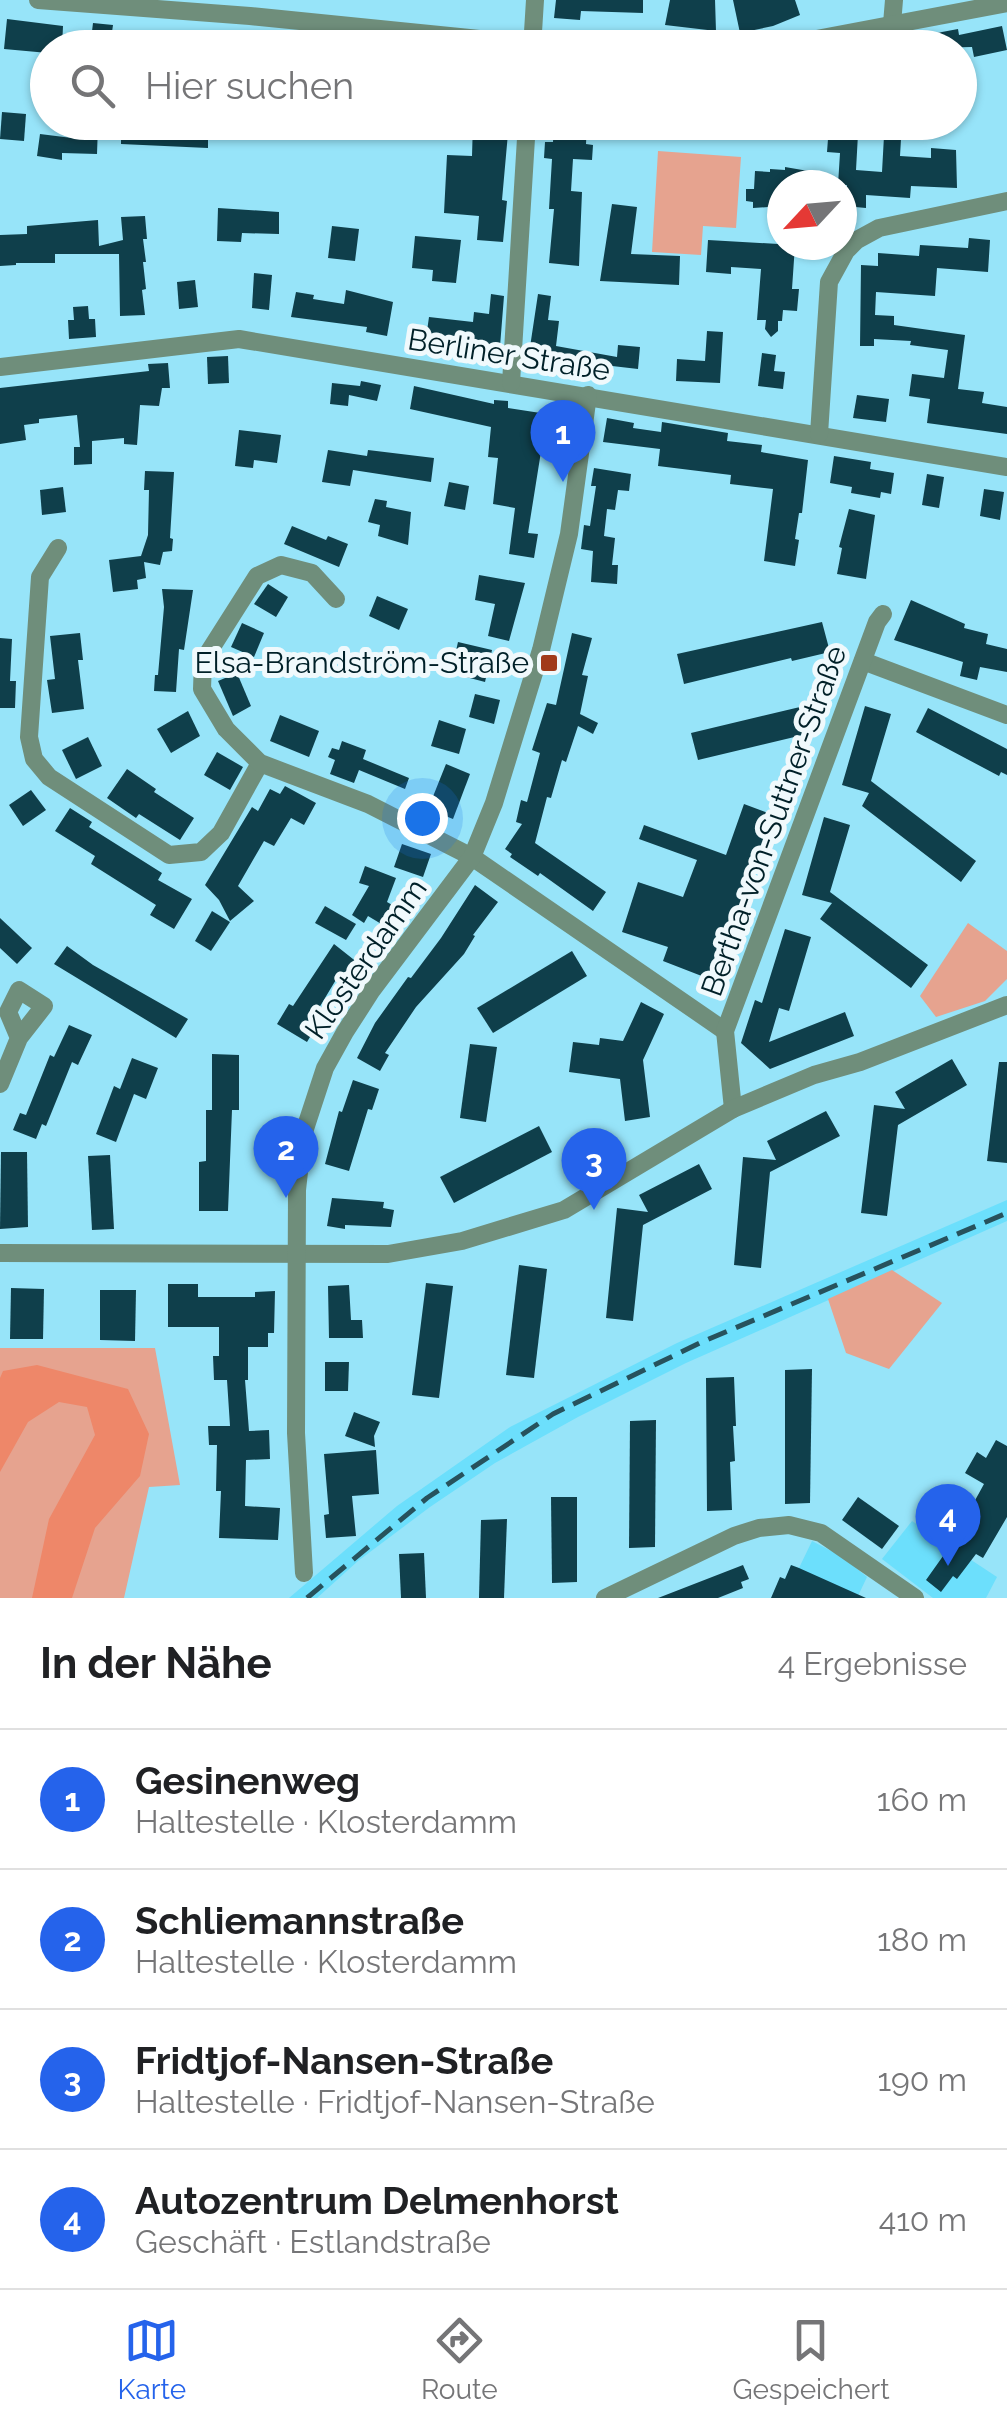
<!DOCTYPE html>
<html lang="de">
<meta charset="utf-8">
<style>
:root{--surface:#fff;--page:#f2f2f2;--text:#202124;--muted:#757577;--line:#e0e0e0;--accent:#2563eb}
body{margin:0;font-family:Raleway,sans-serif;background:var(--page);color:var(--text)}
.compass{position:absolute;left:767px;top:170px;width:90px;height:90px;border-radius:50%;background:var(--surface);box-shadow:0 2px 8px #0004;rotate:244deg}
.you{position:absolute;left:422px;top:818px;width:35px;height:35px;margin:-25px;border:8px solid #fff;border-radius:50%;background:#1a73e8;box-shadow:0 0 0 15px #1a73e833}
.badge{display:grid;place-items:center;width:65px;height:65px;border-radius:50%;background:var(--accent);color:#fff;font-size:32px;font-weight:700}
.pin{position:absolute;translate:-50% -82px;filter:drop-shadow(0 2px 5px #0008)}
.pin::after{content:'';position:absolute;top:52px;width:35px;height:30px;background:inherit;clip-path:polygon(0 0,100% 0,50% 100%)}
.list{margin:0;padding:0;list-style:none}
h2{display:flex;justify-content:space-between;align-items:center;height:130px;margin:0;padding:0 40px;font-size:42px}
h2 small{font-size:32px;font-weight:400;color:var(--muted)}
.list li{display:grid;grid-template-columns:65px 1fr auto;gap:30px;align-items:center;box-sizing:border-box;height:140px;padding:0 40px;border-top:2px solid var(--line)}
.list b{display:block;font-size:38px;white-space:nowrap}
.list p{margin:0;font-size:32px;white-space:nowrap;color:var(--muted)}
.list em{font-size:32px;font-style:normal;color:var(--muted)}
.icon{flex:none;width:55px;height:55px;fill:none;stroke:currentColor;stroke-width:2;stroke-linecap:round;stroke-linejoin:round}
.map{position:relative;flex:none;width:1007px;height:1598px;overflow:hidden}
.search{position:absolute;background:var(--surface);box-shadow:0 2px 8px #0004;left:30px;right:30px;top:30px;height:110px;display:flex;align-items:center;gap:25px;box-sizing:border-box;padding:0 35px;border-radius:55px;color:var(--muted);font-size:38px}
.sheet{height:690px;background:var(--surface)}
nav{display:flex;justify-content:space-around;align-items:center;box-sizing:border-box;height:140px;border-top:2px solid var(--line);background:var(--surface);font-size:28px;color:var(--muted)}
nav a{display:grid;justify-items:center;gap:5px}
nav .on{color:var(--accent)}
.map>svg:first-child{display:block}
.built{fill:#6cdffc}
.green{fill:#e6a38f}
.forest{fill:#ee8769}
.building{fill:#0f3f4b;fill-rule:evenodd}
.lines{fill:none;stroke-linecap:round;stroke-linejoin:round}
.minor{stroke:#6f8e7b;stroke-width:18}
.rail{stroke:#27525d;stroke-width:5;stroke-dasharray:20 10;stroke-linecap:butt}
.poi-dot{fill:#a13a19;stroke:#f0f9fc;stroke-width:4}
.labels{text-anchor:middle;stroke-width:10;stroke-linejoin:round;paint-order:stroke}
.street-label{font-size:30px;fill:#002028;stroke:#f0f9fc}
.poi-label{font-size:30px;fill:#002028;stroke:#f0f9fc;text-anchor:end}
</style>
<div class="map">
<svg width="1007" height="1598" viewBox="0 0 1007 1598">
<rect width="100%" height="100%" fill="#97e4f9"/>
<g class="built">
<polygon points="1007,1200 1007,1221 686,1363 578,1417 495,1463 430,1507 358,1561 317,1598 289,1598 397,1506 510,1427 677,1343"/>
<polygon points="912,1521 997,1577 986,1598 933,1598 882,1559"/>
<polygon points="812,1541 843,1557 867,1577 857,1598 786,1577 791,1565 799,1568"/>
</g>
<g class="green">
<polygon points="658,151 741,157 736,228 703,226 701,255 652,252"/>
<polygon points="968,923 1007,951 1007,979 985,1001 936,1017 920,996"/>
<polygon points="892,1270 942,1303 889,1369 846,1353 828,1299"/>
<polygon points="0,1348 155,1348 180,1485 149,1487 124,1598 0,1598"/>
</g>
<polygon class="forest" points="37,1365 128,1389 149,1434 140,1476 95,1528 72,1598 32,1598 49,1519 95,1435 87,1407 59,1402 28,1422 0,1472 0,1378 3,1371"/>
<g class="building">
<polygon points="556,0 643,0 643,13 581,11 580,20 554,18"/>
<polygon points="670,0 715,0 716,31 665,25"/>
<polygon points="733,0 795,0 800,15 773,26 740,33"/>
<polygon points="7,19 63,26 62,48 48,48 48,53 4,49"/>
<polygon points="93,23 113,25 112,32 216,38 216,48 90,48"/>
<polygon points="1002,26 1007,50 974,57 972,47 927,48 926,35 958,29 959,35"/>
<polygon points="2,112 26,114 24,141 0,139"/>
<polygon points="121,122 208,122 208,148 121,144"/>
<polygon points="473,122 509,122 502,200 507,201 503,242 477,240 479,216 444,213 447,155 472,156"/>
<polygon points="554,122 587,122 586,144 593,145 592,160 573,159 571,191 582,192 579,266 549,263 554,209 549,209 552,159 544,158 545,142 553,142"/>
<path d="M 850,122 L 902,122 L 900,156 L 931,158 L 931,148 L 956,150 L 957,188 L 911,186 L 910,198 L 866,195 L 866,208 L 845,206 L 847,185 L 838,185 L 840,153 L 827,152 L 828,139 L 840,138 L 841,133 L 850,134 ZM 850,134 L 884,136 L 882,172 L 856,170 L 858,134 Z"/>
<polygon points="72,124 98,125 97,154 62,153 62,160 37,156 40,134 72,138"/>
<polygon points="785,167 814,172 813,185 782,185 782,206 753,208 753,202 746,201 746,189 754,189 755,171 770,172 770,169 785,170"/>
<polygon points="612,204 637,207 631,254 680,256 679,285 600,281"/>
<polygon points="218,208 279,212 279,234 242,233 241,242 217,241"/>
<polygon points="145,216 147,239 143,239 146,262 143,262 146,289 142,290 145,315 120,316 119,254 55,254 55,263 16,263 16,265 0,266 0,235 27,234 27,226 98,220 99,246 123,240 121,217"/>
<polygon points="332,226 359,229 355,261 328,258"/>
<polygon points="415,236 461,240 456,283 432,281 433,270 412,268"/>
<polygon points="969,238 990,240 988,272 937,268 935,296 876,292 875,315 894,316 894,325 965,335 958,389 984,392 982,403 1007,407 1007,434 927,423 930,399 909,396 912,374 944,378 948,350 910,345 911,341 874,339 874,346 860,346 861,265 878,266 878,253 919,256 920,245 968,248"/>
<polygon points="708,240 795,245 792,289 799,289 797,311 783,310 782,321 778,321 778,331 771,337 765,329 766,320 757,320 761,269 731,267 731,274 706,272"/>
<polygon points="254,273 272,275 269,310 252,308"/>
<polygon points="195,280 198,307 179,309 177,282"/>
<polygon points="346,290 393,302 387,336 366,332 367,327 291,317 296,292 314,295 313,299 344,304"/>
<polygon points="491,294 504,296 499,359 469,356 470,344 426,338 429,317 473,322 474,312 489,314"/>
<polygon points="538,294 551,296 548,320 559,321 556,346 617,357 618,345 640,347 638,369 595,364 593,376 527,367"/>
<polygon points="88,306 89,319 95,319 96,337 69,339 68,320 74,320 73,307"/>
<polygon points="707,331 723,332 720,383 676,381 677,359 705,361"/>
<polygon points="762,353 776,355 774,371 785,372 783,389 758,386"/>
<polygon points="228,356 229,383 208,384 207,357"/>
<polygon points="168,363 170,388 162,388 159,406 140,405 137,445 124,444 124,438 92,441 92,464 74,465 74,447 80,447 77,415 39,419 39,423 24,425 26,440 0,444 0,388 149,371 148,364"/>
<polygon points="361,381 381,385 377,401 349,395 348,406 330,404 332,383 360,386"/>
<polygon points="414,386 494,404 494,400 508,401 508,408 547,414 528,533 538,534 534,558 509,554 515,508 493,504 498,458 488,457 491,427 410,409"/>
<polygon points="857,395 889,399 886,422 853,418"/>
<polygon points="607,418 634,423 633,428 661,432 662,422 728,433 727,441 762,445 761,452 808,460 802,513 799,513 795,539 799,540 795,566 764,561 773,489 730,484 731,475 658,466 660,449 603,442"/>
<polygon points="239,430 281,435 277,463 254,460 253,468 235,466"/>
<polygon points="328,450 367,456 368,450 434,458 431,482 353,470 350,486 322,482"/>
<polygon points="834,456 871,462 870,469 894,473 891,494 881,492 880,498 851,493 852,487 830,483"/>
<polygon points="594,468 631,474 629,491 618,490 615,510 607,509 604,536 615,538 612,565 618,565 617,584 591,582 593,551 581,549 584,525 590,526 596,486 591,486"/>
<polygon points="145,471 174,472 170,538 173,539 172,551 163,552 160,565 144,562 146,578 137,580 138,589 113,592 109,560 141,556 148,535 149,490 144,490"/>
<polygon points="927,474 944,477 939,508 922,505"/>
<polygon points="449,482 469,486 465,510 444,506"/>
<polygon points="63,487 66,512 42,515 40,490"/>
<polygon points="984,489 1004,492 1000,520 980,516"/>
<polygon points="375,499 387,501 386,507 411,512 408,545 378,536 380,525 368,522"/>
<polygon points="849,509 875,515 866,579 837,574 842,548 839,547"/>
<polygon points="292,526 326,540 328,536 348,544 339,567 284,544"/>
<polygon points="479,575 525,583 509,641 488,636 495,604 475,600"/>
<polygon points="268,584 288,597 276,617 254,604"/>
<polygon points="162,589 193,590 184,650 179,649 176,692 154,691 155,675 158,675 164,607"/>
<polygon points="377,596 408,609 399,630 369,616"/>
<polygon points="911,600 965,624 964,628 988,634 986,644 1007,649 1007,672 980,667 977,680 960,676 963,662 894,640"/>
<polygon points="822,622 830,652 792,661 791,658 684,684 677,654"/>
<polygon points="242,623 264,633 254,657 231,647"/>
<polygon points="80,633 83,660 78,660 84,709 52,713 47,680 55,679 50,636"/>
<polygon points="572,633 592,638 582,675 588,676 580,714 598,723 593,734 578,726 566,762 562,760 551,798 547,797 535,843 606,892 593,911 540,873 538,876 510,857 512,854 505,849 522,824 516,822 521,800 527,802 540,753 532,750 547,703 556,705"/>
<polygon points="0,638 12,639 10,681 16,681 15,708 0,708"/>
<polygon points="458,642 492,650 485,682 451,673"/>
<polygon points="237,673 251,706 233,716 218,681"/>
<polygon points="475,694 500,700 494,724 469,717"/>
<polygon points="865,706 891,714 871,781 976,861 961,882 862,806 869,793 842,785"/>
<polygon points="800,707 807,734 698,760 691,733"/>
<polygon points="928,708 1007,749 1007,775 1001,772 999,776 916,732"/>
<polygon points="188,711 200,736 171,753 157,729"/>
<polygon points="280,715 319,731 309,757 270,741"/>
<polygon points="439,720 466,729 459,754 431,746"/>
<polygon points="88,737 102,766 76,779 62,750"/>
<polygon points="342,741 366,750 363,759 409,778 405,789 359,770 354,783 330,774 335,760 328,757 332,748 339,750"/>
<polygon points="217,752 243,767 230,790 204,775"/>
<polygon points="446,764 470,774 453,819 428,809"/>
<polygon points="127,769 156,789 154,792 194,818 180,840 139,814 136,818 107,798"/>
<polygon points="285,786 316,803 304,825 291,818 274,846 264,841 238,886 254,901 230,921 219,900 205,885 252,807 258,811 270,789 280,794"/>
<polygon points="31,790 46,810 23,826 9,805"/>
<polygon points="744,804 776,816 712,980 663,961 668,947 622,932 638,882 683,897 697,860 639,839 644,825 726,855"/>
<polygon points="70,808 92,822 89,827 162,873 158,880 192,899 174,929 150,915 156,905 91,864 95,856 55,831"/>
<polygon points="824,817 850,825 830,892 928,965 911,988 820,919 832,903 802,895"/>
<polygon points="402,844 431,854 423,877 394,867"/>
<polygon points="365,866 396,878 387,902 394,906 383,925 368,916 364,923 352,915 369,886 359,883"/>
<polygon points="475,885 498,902 473,935 475,936 464,954 416,1007 385,1053 389,1055 380,1071 357,1058 375,1023 408,977 411,978 441,938"/>
<polygon points="325,906 356,924 346,940 315,923"/>
<polygon points="212,911 230,922 211,951 195,941"/>
<polygon points="0,918 32,948 17,964 0,948"/>
<polygon points="785,929 811,937 789,1011 779,1008 769,1042 845,1012 854,1036 770,1069 741,1043 755,1000 762,1003"/>
<polygon points="334,944 358,963 347,978 340,973 313,1018 319,1022 307,1042 277,1024 289,1004 293,1006"/>
<polygon points="67,946 93,965 188,1019 176,1038 54,964"/>
<polygon points="572,951 587,976 493,1033 477,1008"/>
<polygon points="641,1002 664,1014 643,1060 650,1117 625,1121 620,1079 569,1072 573,1042 599,1045 600,1038 623,1041"/>
<polygon points="69,1025 92,1035 78,1065 72,1062 46,1126 42,1124 36,1139 13,1130 20,1113 26,1115 50,1055 54,1057"/>
<polygon points="470,1044 497,1047 486,1122 460,1118"/>
<polygon points="212,1054 239,1055 239,1110 232,1110 228,1211 199,1211 199,1162 206,1161 206,1110 212,1110"/>
<polygon points="132,1058 158,1068 146,1099 134,1094 116,1142 96,1134 114,1086 120,1089"/>
<polygon points="952,1059 967,1085 898,1125 887,1216 861,1213 874,1105 905,1109 895,1092"/>
<polygon points="999,1062 1007,1062 1007,1163 987,1161"/>
<polygon points="353,1080 379,1089 372,1110 368,1109 349,1171 325,1164 339,1111 342,1112"/>
<polygon points="826,1111 840,1136 770,1172 761,1268 734,1265 743,1157 776,1160 767,1141"/>
<polygon points="539,1126 552,1152 454,1203 440,1177"/>
<polygon points="1,1152 27,1152 28,1227 0,1229"/>
<polygon points="110,1155 114,1229 92,1230 88,1156"/>
<polygon points="699,1164 712,1189 643,1225 633,1321 606,1318 617,1208 648,1212 639,1195"/>
<polygon points="332,1198 384,1202 383,1208 394,1210 391,1227 345,1225 345,1229 327,1226"/>
<polygon points="519,1265 547,1269 534,1378 506,1375"/>
<polygon points="426,1283 453,1286 439,1398 412,1395"/>
<polygon points="168,1284 198,1284 198,1297 255,1297 255,1292 275,1291 274,1333 268,1333 268,1347 248,1347 248,1380 245,1380 249,1431 269,1430 270,1459 246,1460 245,1506 280,1508 278,1540 219,1538 221,1491 216,1491 217,1445 209,1445 208,1426 230,1426 227,1380 214,1380 213,1356 219,1356 219,1327 168,1327"/>
<polygon points="349,1285 351,1320 362,1320 363,1338 329,1338 328,1286"/>
<polygon points="11,1288 44,1289 43,1339 10,1339"/>
<polygon points="100,1290 136,1290 135,1341 100,1340"/>
<polygon points="325,1362 349,1362 348,1391 325,1391"/>
<polygon points="812,1369 810,1503 785,1504 785,1370"/>
<polygon points="734,1377 736,1426 733,1426 735,1461 730,1462 732,1510 707,1511 706,1378"/>
<polygon points="354,1412 380,1422 374,1436 375,1447 345,1436"/>
<polygon points="656,1420 655,1547 629,1548 630,1421"/>
<polygon points="996,1440 1007,1446 1007,1517 983,1558 976,1554 957,1579 953,1576 941,1592 926,1580 953,1542 942,1536 951,1519 962,1524 984,1484 965,1473 977,1452 986,1458"/>
<polygon points="376,1450 379,1494 352,1496 356,1536 326,1538 324,1515 329,1514 324,1454"/>
<polygon points="551,1497 577,1497 577,1582 552,1583"/>
<polygon points="858,1497 899,1526 882,1549 842,1520"/>
<polygon points="507,1519 504,1598 479,1598 481,1520"/>
<polygon points="424,1553 426,1598 401,1598 399,1554"/>
<polygon points="743,1565 749,1579 741,1582 743,1588 718,1598 658,1598"/>
<polygon points="791,1565 799,1568 866,1598 771,1598 780,1577 785,1579"/>
</g>
<g class="lines">
<g class="minor">
<polyline points="38,0 250,16 570,48"/>
<polyline points="892,24 894,0"/>
<polyline points="532,48 535,0"/>
<polyline points="769,48 1007,3"/>
<polyline points="0,367 239,339 1007,467"/>
<polyline points="511,383 527,122"/>
<polyline points="819,434 829,282 846,251 857,240 879,228 1007,201"/>
<polyline points="58,548 40,577 29,737 34,759 49,777 169,855 201,852 221,833 260,763"/>
<polyline points="336,599 312,573 281,565 257,576 203,661 202,689 226,729 260,763 368,804 472,857 725,1031"/>
<polyline points="863,661 1007,715"/>
<polyline points="0,1084 19,1038 44,1006 19,990 8,1012 19,1038"/>
<polyline points="733,1109 725,1031 877,622 883,614"/>
<polyline points="0,1253 388,1254 462,1241 564,1210 733,1109 814,1075 860,1062 1007,1005"/>
<polyline points="304,1573 296,1433 297,1190 303,1135 325,1068 345,1032 372,990 472,857 494,803 541,650 569,534 588,395"/>
<polyline points="605,1598 734,1536 759,1528 789,1525 821,1533 915,1598"/>
</g>
<polyline class="rail" points="307,1598 427,1498 553,1414 702,1342 1007,1213"/>
</g>
<rect class="poi-dot" x="539" y="653" width="20" height="20" rx="5"/>
<g class="labels">
<g class="street-label">
<text transform="translate(509 355) rotate(9)" y="10">Berliner Straße</text>
<text transform="translate(774 821) rotate(-70)" y="10">Bertha-von-Suttner-Straße</text>
<text transform="translate(366 959) rotate(-55)" y="10">Klosterdamm</text>
</g>
<g class="poi-label">
<text x="529" y="673">Elsa-Brandström-Straße</text>
</g>
</g>
</svg>
<svg class="compass" viewBox="-18 -18 36 36"><path d="M0-13l5 13h-10z" fill="#e53935"/><path d="M0 13l5-13h-10z" fill="#757577"/></svg>
<div class="you"></div>
<div class="pin badge" style="left:563px;top:482px">1</div>
<div class="pin badge" style="left:286px;top:1198px">2</div>
<div class="pin badge" style="left:594px;top:1210px">3</div>
<div class="pin badge" style="left:948px;top:1566px">4</div>
<div class="search"><svg class="icon" aria-label="search" viewBox="0 0 24 24"><circle cx="10" cy="10" r="6"/><path d="M15 15l6 6"/></svg>Hier suchen</div>
</div>
<section class="sheet">
<h2>In der Nähe<small>4 Ergebnisse</small></h2>
<ul class="list">
<li><span class="badge">1</span><div><b>Gesinenweg</b><p>Haltestelle · Klosterdamm</p></div><em>160 m</em></li>
<li><span class="badge">2</span><div><b>Schliemannstraße</b><p>Haltestelle · Klosterdamm</p></div><em>180 m</em></li>
<li><span class="badge">3</span><div><b>Fridtjof-Nansen-Straße</b><p>Haltestelle · Fridtjof-Nansen-Straße</p></div><em>190 m</em></li>
<li><span class="badge">4</span><div><b>Autozentrum Delmenhorst</b><p>Geschäft · Estlandstraße</p></div><em>410 m</em></li>
</ul>
</section>
<nav>
<a class="on"><svg class="icon" aria-label="map" viewBox="0 0 24 24"><path d="M3 6l6-2 6 2 6-2v14l-6 2-6-2-6 2zM9 4v14M15 6v14"/></svg>Karte</a>
<a><svg class="icon" aria-label="directions" viewBox="0 0 24 24"><path d="M12 3l9 9-9 9-9-9zM9 14v-3h6M13 9l2 2-2 2"/></svg>Route</a>
<a><svg class="icon" aria-label="saved" viewBox="0 0 24 24"><path d="M7 4h10v16l-5-4-5 4z"/></svg>Gespeichert</a>
</nav>
